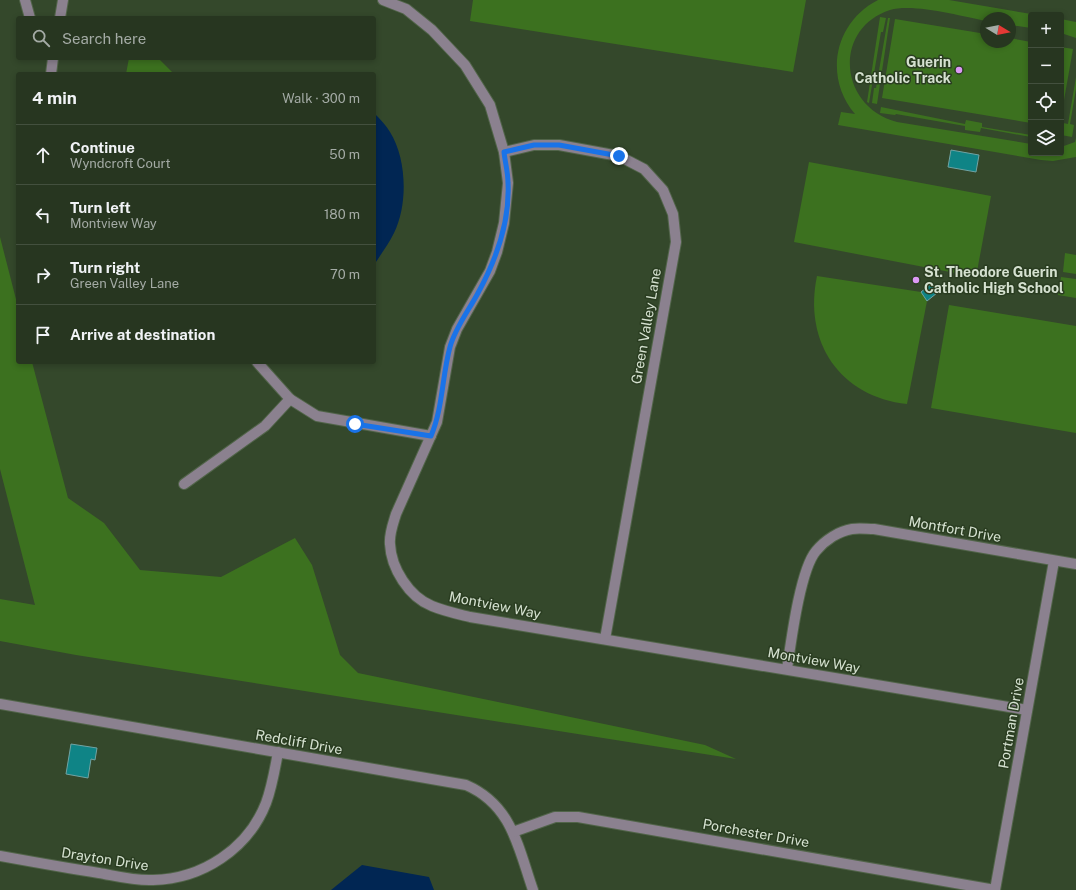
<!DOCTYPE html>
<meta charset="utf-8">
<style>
:root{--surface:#273620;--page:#33412d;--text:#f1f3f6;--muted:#a4aba5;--line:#43503e}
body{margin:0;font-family:"Public Sans",sans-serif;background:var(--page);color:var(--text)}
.controls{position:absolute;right:12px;top:12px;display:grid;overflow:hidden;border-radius:4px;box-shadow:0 2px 6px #0003}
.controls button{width:36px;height:36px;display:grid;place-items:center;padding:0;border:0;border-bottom:1px solid var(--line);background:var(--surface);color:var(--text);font:20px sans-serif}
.compass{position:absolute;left:980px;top:12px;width:36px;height:36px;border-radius:50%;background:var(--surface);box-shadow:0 2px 6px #0003;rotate:100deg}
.stop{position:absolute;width:12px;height:12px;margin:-9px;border:3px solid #1a73e8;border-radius:50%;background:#fff}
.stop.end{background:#1a73e8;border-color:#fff;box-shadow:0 1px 4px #0008}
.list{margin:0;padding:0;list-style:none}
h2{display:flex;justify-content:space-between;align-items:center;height:52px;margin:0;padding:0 16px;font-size:17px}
h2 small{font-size:13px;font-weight:400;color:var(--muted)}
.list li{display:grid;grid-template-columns:26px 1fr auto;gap:12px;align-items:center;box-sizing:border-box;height:60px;padding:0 16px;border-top:1px solid var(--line)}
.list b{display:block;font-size:15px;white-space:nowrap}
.list p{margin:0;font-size:13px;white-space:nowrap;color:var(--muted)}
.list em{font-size:13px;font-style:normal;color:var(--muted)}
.icon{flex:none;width:22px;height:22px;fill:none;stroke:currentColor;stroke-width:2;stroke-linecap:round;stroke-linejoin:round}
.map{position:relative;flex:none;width:1076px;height:890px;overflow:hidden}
.search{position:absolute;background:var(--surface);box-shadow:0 2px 6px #0003;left:16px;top:16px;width:360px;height:44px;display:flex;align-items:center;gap:10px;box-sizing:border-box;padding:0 14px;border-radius:4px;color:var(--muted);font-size:15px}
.panel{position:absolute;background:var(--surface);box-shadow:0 2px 6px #0003;left:16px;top:72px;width:360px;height:292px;border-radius:4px}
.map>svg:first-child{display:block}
.green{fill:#3c711f}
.water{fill:#012653}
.building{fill:#0f8486;stroke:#71a3a3}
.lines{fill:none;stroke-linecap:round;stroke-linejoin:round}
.minor-casing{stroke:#516449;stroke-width:12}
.minor{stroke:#8b818f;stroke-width:10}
.route{stroke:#1a73e8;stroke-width:5}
.poi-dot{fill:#dc99f5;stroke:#2a3d21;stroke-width:1.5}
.labels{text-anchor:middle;stroke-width:3;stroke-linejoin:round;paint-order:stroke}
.poi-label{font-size:14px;font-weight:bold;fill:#d5e1d0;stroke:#2a3d21;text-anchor:end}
.street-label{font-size:14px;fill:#d5e1d0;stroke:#2a3d21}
</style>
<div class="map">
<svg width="1076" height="890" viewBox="0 0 1076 890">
<rect width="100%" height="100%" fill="#34482b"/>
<g class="green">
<polygon points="473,0 806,0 793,72 470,21"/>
<path d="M 878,0 L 949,0 L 1037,15 L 1031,15 L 1031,28 L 1010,25 L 1010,18 L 986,18 L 986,21 C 961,16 913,3 890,10 C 832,29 839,107 897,122 L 1031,144 L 1031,153 L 1061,153 L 1061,147 L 1075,142 L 1076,138 L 1076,157 L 1053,161 L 1041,160 L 838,125 L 841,112 L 855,114 C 823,76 835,22 878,0 Z"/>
<polygon points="880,17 886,18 883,32 881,32 869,103 867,102"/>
<polygon points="888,18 890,18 877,104 872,103 874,88 876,88"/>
<polygon points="895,19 986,34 986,42 1010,42 1010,38 1031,42 1031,123 882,98"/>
<polygon points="1061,19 1076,22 1076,38 1061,33"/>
<polygon points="1061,47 1073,49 1061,117"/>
<polygon points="129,58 158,58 174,74 126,74"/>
<polygon points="1076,77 1076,89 1070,124 1074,125 1072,137 1061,135 1063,123 1068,124"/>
<polygon points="881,107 965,124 966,120 982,123 982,127 1031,135 1031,137 981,128 980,132 965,130 965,126 896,114 895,115 880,113"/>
<polygon points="809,162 991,196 976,277 794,242"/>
<polygon points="0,237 18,307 18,362 32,362 68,498 104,523 140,570 221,577 295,538 312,565 340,655 358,673 705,745 736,759 76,655 0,641 0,599 35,605 0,469"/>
<polygon points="1065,253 1076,255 1076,274 1063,272"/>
<path d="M 817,276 L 921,292 L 927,301 L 907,404 C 840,397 803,342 817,276 Z"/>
<polygon points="1061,277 1076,279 1076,298 1058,295"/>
<polygon points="949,305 1076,326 1076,433 931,408"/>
</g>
<g class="water">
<path d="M 374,113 C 380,119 386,125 390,132 C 407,159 408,205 394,233 C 388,245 381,254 374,265 Z"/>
<polygon points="362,865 429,877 434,890 331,890"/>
</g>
<g class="building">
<polygon points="951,150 979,155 976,172 948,167"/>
<polygon points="931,284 937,293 927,301 921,292"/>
<polygon points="71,744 97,748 95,760 91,759 88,778 66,774"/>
</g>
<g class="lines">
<g class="minor-casing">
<g id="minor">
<polyline points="25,0 30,18"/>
<path d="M 383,0 L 406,9 L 432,30 L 465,65 L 490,105 L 504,152 L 508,183 L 504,223 L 497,252 L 490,271 L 457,329 L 450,347 L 437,422 L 396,514 C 393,524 389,534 390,544 C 391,568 409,597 432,606 C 444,611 458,614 470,617 L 1027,710"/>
<polyline points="60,18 63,0"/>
<polyline points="51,74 53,58"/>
<polyline points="504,152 534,145 559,145 619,156 644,169 663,190 673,214 676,242 605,639"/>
<polyline points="257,362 290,399 317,416 431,436"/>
<polyline points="184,484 265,426 290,399"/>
<path d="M 787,669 C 791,642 800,570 816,551 C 825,540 839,531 852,529 C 859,528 867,529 874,529 L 1076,564"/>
<path d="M 0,704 L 466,785 C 512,805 518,847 533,890"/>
<polyline points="513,832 555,817 578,817 995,890"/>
<path d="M 0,856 C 33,862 66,868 99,873 C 116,876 135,881 153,880 C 202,879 248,849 266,803 C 272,787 275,769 278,752"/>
<polyline points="995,890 1054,561"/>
</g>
</g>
<use href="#minor" class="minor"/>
</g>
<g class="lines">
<path class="route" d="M 355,424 L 431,436 C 443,408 442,376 450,347 C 455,328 469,310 478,293 C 496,260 510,221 508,183 C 508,172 505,162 504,152 L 534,145 L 559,145 L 619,156"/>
</g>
<g class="poi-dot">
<circle cx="959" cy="70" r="4"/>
<circle cx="916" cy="280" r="4"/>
</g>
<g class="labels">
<g class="poi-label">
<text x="951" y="67">Guerin<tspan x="951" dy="16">Catholic Track</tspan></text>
<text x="924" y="277" text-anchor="start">St. Theodore Guerin<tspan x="924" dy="16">Catholic High School</tspan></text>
</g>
<g class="street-label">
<text transform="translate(646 326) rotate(-80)" y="5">Green Valley Lane</text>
<text transform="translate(955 529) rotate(10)" y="5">Montfort Drive</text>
<text transform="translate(495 605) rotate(11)" y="5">Montview Way</text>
<text transform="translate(814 660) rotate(10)" y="5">Montview Way</text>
<text transform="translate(1011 723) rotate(-80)" y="5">Portman Drive</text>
<text transform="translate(299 742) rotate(10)" y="5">Redcliff Drive</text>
<text transform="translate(756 833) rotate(10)" y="5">Porchester Drive</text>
<text transform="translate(105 859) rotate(9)" y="5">Drayton Drive</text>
</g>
</g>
</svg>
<div class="controls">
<button>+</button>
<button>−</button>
<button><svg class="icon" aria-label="locate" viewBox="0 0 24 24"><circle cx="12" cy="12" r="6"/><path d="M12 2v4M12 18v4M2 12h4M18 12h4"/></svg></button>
<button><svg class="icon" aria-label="layers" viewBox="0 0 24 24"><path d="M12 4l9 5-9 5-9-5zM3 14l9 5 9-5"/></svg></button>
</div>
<svg class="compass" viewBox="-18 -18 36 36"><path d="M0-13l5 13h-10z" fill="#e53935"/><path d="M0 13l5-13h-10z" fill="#a4aba5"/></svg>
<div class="stop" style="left:355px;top:424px"></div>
<div class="stop end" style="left:619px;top:156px"></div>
<div class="search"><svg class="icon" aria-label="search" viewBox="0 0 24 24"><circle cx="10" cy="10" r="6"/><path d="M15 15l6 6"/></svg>Search here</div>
<section class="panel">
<h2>4 min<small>Walk · 300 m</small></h2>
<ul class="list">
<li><svg class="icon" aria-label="ahead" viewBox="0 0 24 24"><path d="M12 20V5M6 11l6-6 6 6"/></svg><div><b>Continue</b><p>Wyndcroft Court</p></div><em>50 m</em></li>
<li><svg class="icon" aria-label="left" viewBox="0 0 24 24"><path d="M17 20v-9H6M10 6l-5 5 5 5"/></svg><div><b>Turn left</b><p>Montview Way</p></div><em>180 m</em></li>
<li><svg class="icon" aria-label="right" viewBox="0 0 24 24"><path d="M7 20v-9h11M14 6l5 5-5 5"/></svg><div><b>Turn right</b><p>Green Valley Lane</p></div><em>70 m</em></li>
<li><svg class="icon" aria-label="arrive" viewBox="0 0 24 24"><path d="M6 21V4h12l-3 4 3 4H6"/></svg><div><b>Arrive at destination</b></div></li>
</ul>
</section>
</div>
